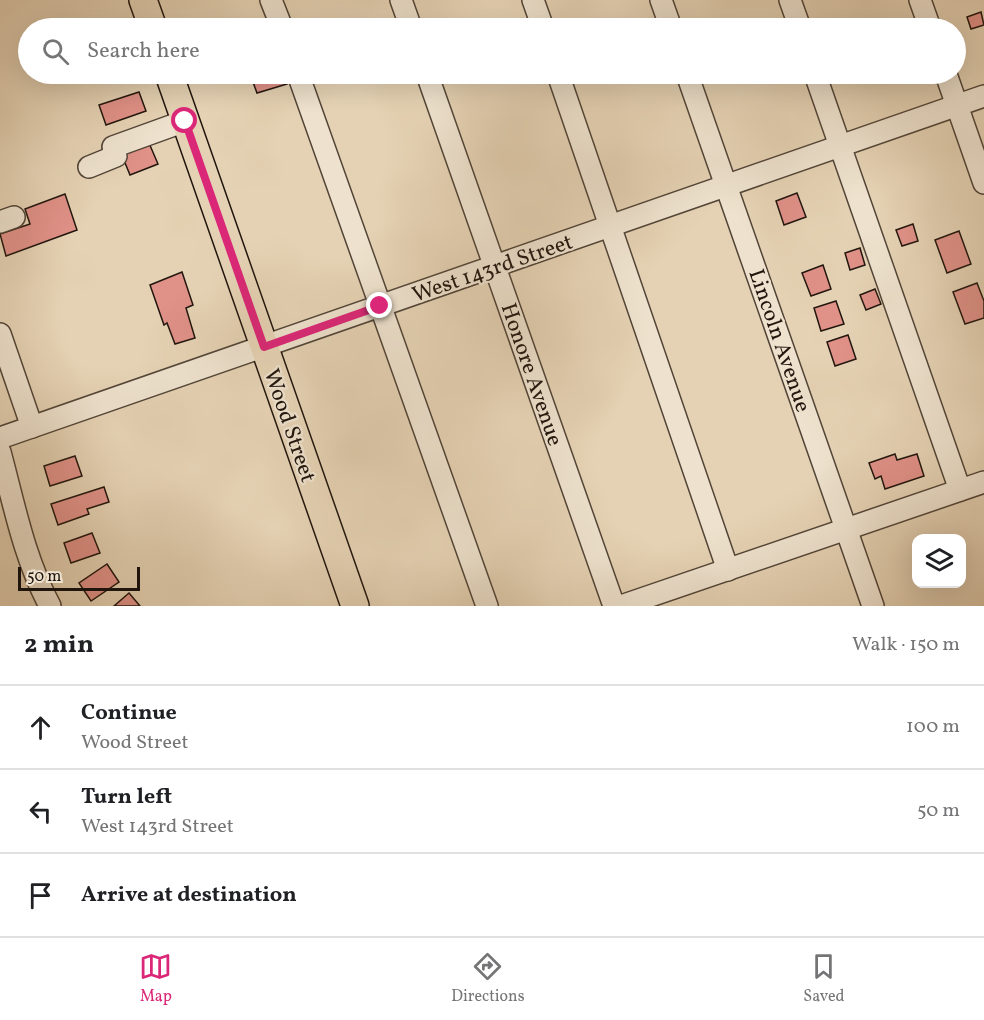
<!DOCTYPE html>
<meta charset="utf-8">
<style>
:root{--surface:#fff;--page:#f2f2f2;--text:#202124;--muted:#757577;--line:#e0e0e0;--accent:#db2777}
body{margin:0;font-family:Vollkorn,serif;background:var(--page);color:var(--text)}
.controls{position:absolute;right:18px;bottom:18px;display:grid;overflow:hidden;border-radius:12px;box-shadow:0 6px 24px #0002}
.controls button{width:54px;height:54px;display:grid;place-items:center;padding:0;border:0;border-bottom:2px solid var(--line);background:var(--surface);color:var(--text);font:30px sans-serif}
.scale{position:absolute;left:18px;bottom:15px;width:122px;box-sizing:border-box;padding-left:6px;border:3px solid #21160e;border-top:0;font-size:16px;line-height:21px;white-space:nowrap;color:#21160e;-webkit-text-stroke:4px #eee2ce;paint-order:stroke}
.stop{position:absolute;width:18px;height:18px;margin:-14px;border:4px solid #db2777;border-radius:50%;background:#fff}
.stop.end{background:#db2777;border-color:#fff;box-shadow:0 2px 6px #0008}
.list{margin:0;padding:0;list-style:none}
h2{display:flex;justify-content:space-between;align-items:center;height:78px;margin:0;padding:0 24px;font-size:26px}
h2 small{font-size:20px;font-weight:400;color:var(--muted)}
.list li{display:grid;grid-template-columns:39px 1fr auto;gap:18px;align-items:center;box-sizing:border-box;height:84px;padding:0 24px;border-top:2px solid var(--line)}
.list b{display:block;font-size:22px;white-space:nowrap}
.list p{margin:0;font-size:20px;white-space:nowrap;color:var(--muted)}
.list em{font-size:20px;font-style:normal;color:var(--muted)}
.icon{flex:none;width:33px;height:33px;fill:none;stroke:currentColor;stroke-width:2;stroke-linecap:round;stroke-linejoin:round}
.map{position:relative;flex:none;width:984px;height:606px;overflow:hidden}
.search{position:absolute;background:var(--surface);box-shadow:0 6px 24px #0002;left:18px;right:18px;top:18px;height:66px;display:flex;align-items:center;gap:15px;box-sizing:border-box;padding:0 21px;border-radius:33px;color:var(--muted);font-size:22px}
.sheet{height:330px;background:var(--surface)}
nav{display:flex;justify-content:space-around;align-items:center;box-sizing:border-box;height:84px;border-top:2px solid var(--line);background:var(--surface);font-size:16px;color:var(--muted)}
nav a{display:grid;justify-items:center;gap:3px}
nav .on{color:var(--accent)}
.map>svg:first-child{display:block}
.building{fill:#e09188;stroke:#21160e;stroke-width:1.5}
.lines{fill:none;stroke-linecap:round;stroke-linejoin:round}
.minor-casing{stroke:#524538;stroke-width:24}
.major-casing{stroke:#21160e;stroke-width:30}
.minor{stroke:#eee2ce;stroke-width:21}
.major{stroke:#e5d2b4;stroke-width:27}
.route{stroke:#db2777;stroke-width:8}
.labels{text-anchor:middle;stroke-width:4.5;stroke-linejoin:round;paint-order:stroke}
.street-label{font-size:22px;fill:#21160e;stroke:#eee2ce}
</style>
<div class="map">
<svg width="984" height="606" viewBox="0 0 984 606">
<rect width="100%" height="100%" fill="#e5d2b4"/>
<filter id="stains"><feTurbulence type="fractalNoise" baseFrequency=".00333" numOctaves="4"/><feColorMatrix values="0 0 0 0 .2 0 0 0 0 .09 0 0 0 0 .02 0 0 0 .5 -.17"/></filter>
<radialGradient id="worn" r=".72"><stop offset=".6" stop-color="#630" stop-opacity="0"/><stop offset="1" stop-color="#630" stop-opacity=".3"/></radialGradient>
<g class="building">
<polygon points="981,12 984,25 971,29 967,17"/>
<polygon points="250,74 283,74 287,84 257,93"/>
<polygon points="139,92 146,111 106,125 99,105"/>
<polygon points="149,143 158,164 130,175 121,153"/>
<polygon points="797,193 806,217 784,225 776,201"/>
<polygon points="65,194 77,230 6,256 0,234 30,224 25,209"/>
<polygon points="913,224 918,241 902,246 896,230"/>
<polygon points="959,231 971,264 947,273 935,240"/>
<polygon points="860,248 865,265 850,270 845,253"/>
<polygon points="823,265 831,289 811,296 802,273"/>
<polygon points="182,272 193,305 186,308 195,338 175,344 167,323 164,325 150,285"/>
<polygon points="977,283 984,301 984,318 965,324 953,292"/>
<polygon points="875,289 881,304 866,310 860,295"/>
<polygon points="836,301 844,324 821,331 814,308"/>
<polygon points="848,335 856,359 835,366 827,342"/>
<polygon points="895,454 897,460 917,454 924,476 885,489 881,476 875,479 869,463"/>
<polygon points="75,456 82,476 50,486 44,466"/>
<polygon points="104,487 109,502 87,509 89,514 58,525 51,504"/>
<polygon points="92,533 100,553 71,563 64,543"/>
<polygon points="107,564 119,582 91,601 79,583"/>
<polygon points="129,593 140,606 114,606"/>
</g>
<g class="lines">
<g class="minor-casing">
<g id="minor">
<polyline points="271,0 282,28"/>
<polyline points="401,0 411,28"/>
<polyline points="533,0 543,28"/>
<polyline points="661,0 671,28"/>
<polyline points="790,0 800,28"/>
<polyline points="920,0 930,28"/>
<polyline points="298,74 487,606"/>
<polyline points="427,74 614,606"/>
<polyline points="558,74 728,570"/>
<polyline points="687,74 873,606"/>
<polyline points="815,74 960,490"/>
<polyline points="946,74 984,183"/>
<polyline points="89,167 116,156 113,147 185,121"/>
<polyline points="0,222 14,217"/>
<polyline points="0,334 32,427"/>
<polyline points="0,438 984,96"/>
<path d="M 0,452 C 14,504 24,558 50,606"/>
<polyline points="621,606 984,482"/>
</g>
</g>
<g class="major-casing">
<g id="major">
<polyline points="143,0 153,28"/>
<polyline points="169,74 355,606"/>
</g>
</g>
<use href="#minor" class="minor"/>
<use href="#major" class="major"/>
</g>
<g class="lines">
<polyline class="route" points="185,121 264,347 380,306"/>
</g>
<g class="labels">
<g class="street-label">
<text transform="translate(492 267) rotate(-19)" y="8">West 143rd Street</text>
<text transform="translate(781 340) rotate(71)" y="8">Lincoln Avenue</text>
<text transform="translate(533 374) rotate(71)" y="8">Honore Avenue</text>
<text transform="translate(291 425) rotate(71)" y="8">Wood Street</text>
</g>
</g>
<rect width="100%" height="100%" filter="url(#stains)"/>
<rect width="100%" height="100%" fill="url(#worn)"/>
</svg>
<div class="controls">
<button><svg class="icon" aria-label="layers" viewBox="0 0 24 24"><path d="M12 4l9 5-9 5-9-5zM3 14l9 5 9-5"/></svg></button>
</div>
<div class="scale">50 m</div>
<div class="stop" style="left:185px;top:121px"></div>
<div class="stop end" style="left:380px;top:306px"></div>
<div class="search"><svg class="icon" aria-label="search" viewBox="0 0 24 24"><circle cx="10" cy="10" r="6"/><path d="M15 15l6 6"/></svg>Search here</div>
</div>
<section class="sheet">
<h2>2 min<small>Walk · 150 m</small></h2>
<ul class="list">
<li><svg class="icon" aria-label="ahead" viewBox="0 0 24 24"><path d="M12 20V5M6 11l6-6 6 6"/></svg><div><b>Continue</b><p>Wood Street</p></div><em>100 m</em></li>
<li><svg class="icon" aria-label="left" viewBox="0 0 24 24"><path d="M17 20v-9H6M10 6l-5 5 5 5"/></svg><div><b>Turn left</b><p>West 143rd Street</p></div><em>50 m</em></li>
<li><svg class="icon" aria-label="arrive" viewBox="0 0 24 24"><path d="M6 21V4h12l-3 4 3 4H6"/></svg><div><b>Arrive at destination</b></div></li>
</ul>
</section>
<nav>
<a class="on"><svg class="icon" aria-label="map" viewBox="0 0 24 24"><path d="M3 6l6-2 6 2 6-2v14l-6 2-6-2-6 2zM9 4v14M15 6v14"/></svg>Map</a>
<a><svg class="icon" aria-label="directions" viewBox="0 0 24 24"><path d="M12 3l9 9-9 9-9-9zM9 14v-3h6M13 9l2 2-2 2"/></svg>Directions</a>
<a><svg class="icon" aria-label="saved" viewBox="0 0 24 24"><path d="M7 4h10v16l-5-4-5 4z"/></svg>Saved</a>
</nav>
